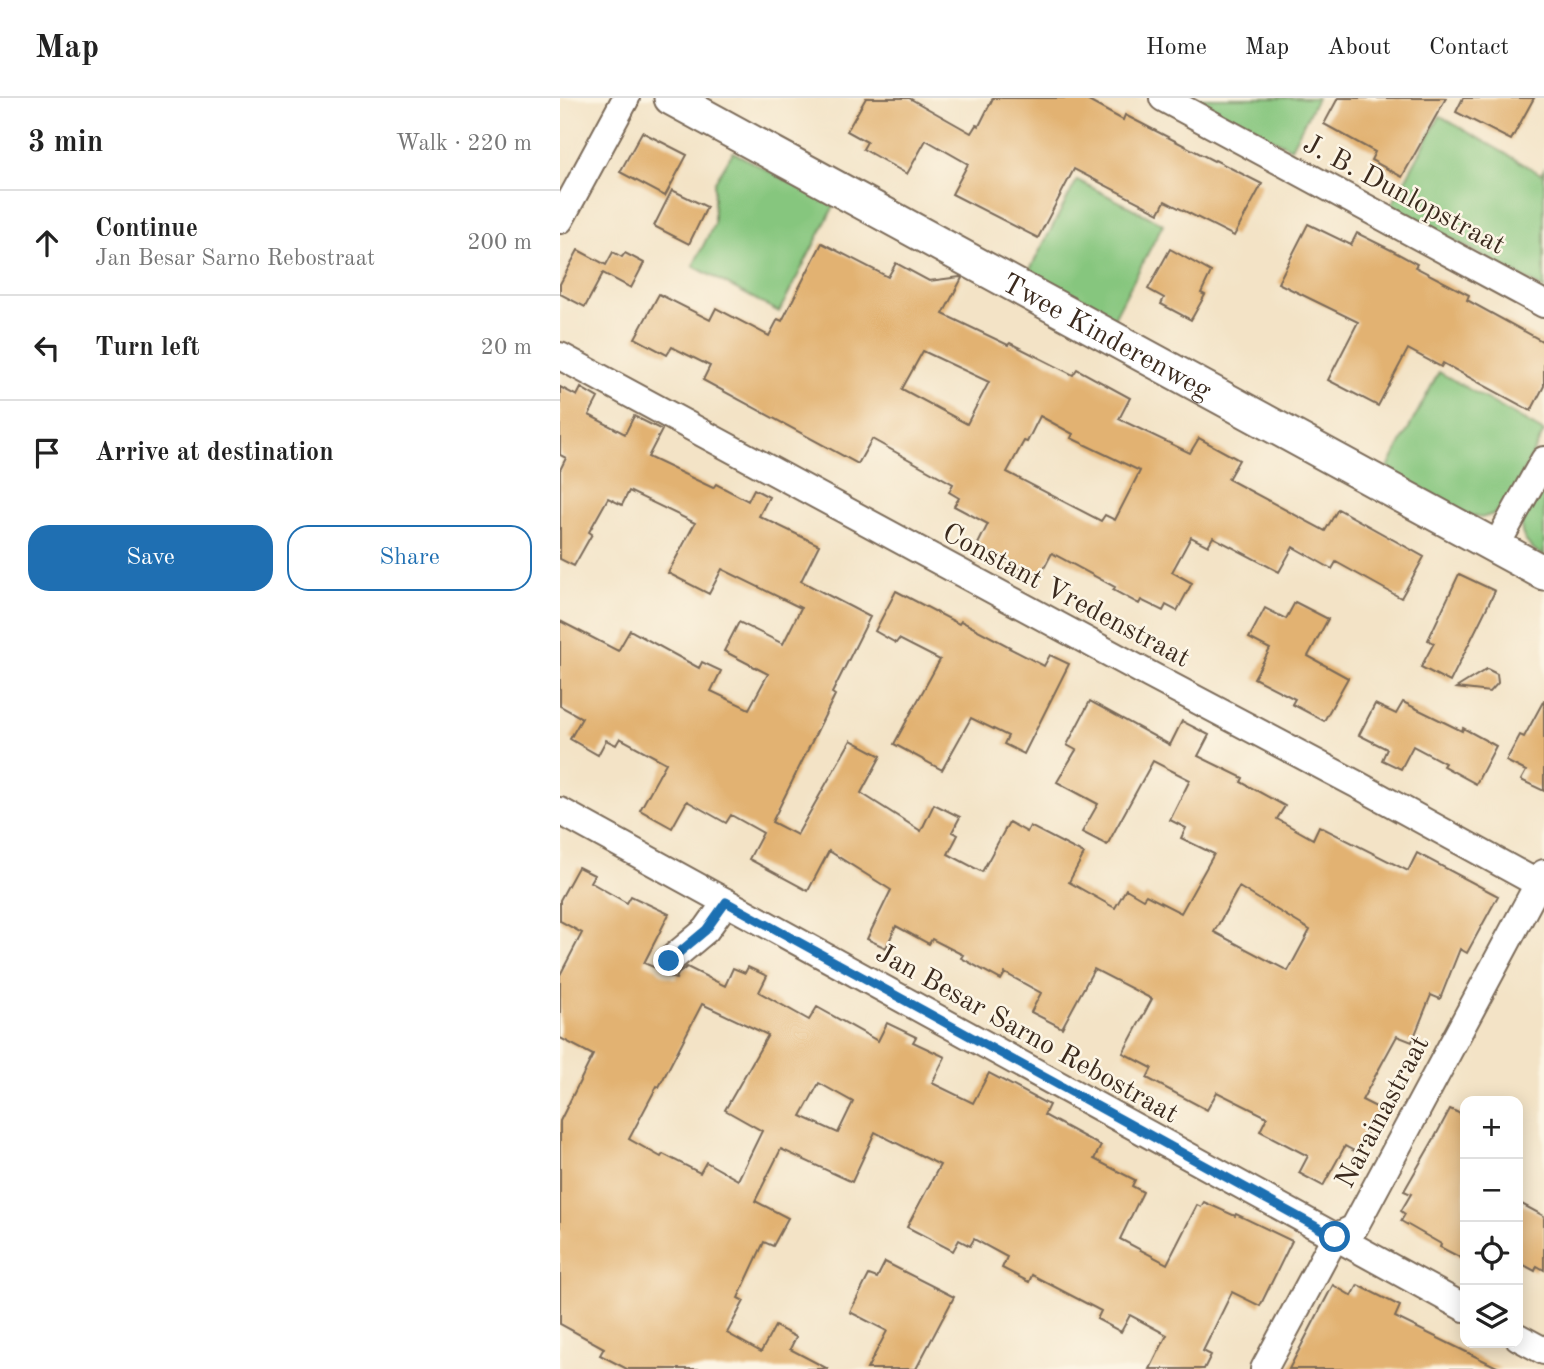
<!DOCTYPE html>
<meta charset="utf-8">
<style>
:root{--surface:#fff;--page:#f2f2f2;--text:#222;--muted:#767676;--line:#e0e0e0;--accent:#1f6fb2}
body{margin:0;font-family:"Old Standard TT",serif;background:var(--page);color:var(--text)}
.controls{position:absolute;right:21px;bottom:21px;display:grid;overflow:hidden;border-radius:14px;box-shadow:0 4px 18px #0003}
.controls button{width:63px;height:63px;display:grid;place-items:center;padding:0;border:0;border-bottom:2px solid var(--line);background:var(--surface);color:var(--text);font:35px sans-serif}
.stop{position:absolute;width:21px;height:21px;margin:-16px;border:5px solid #1f6fb2;border-radius:50%;background:#fff}
.stop.end{background:#1f6fb2;border-color:#fff;box-shadow:0 2px 7px #0008}
.list{margin:0;padding:0;list-style:none}
h2{display:flex;justify-content:space-between;align-items:center;height:91px;margin:0;padding:0 28px;font-size:30px}
h2 small{font-size:23px;font-weight:400;color:var(--muted)}
.list li{display:grid;grid-template-columns:46px 1fr auto;gap:21px;align-items:center;box-sizing:border-box;height:105px;padding:0 28px;border-top:2px solid var(--line)}
.list b{display:block;font-size:26px;white-space:nowrap}
.list p{margin:0;font-size:23px;white-space:nowrap;color:var(--muted)}
.list em{font-size:23px;font-style:normal;color:var(--muted)}
.actions{display:flex;gap:14px;padding:21px 28px}
.actions a{flex:1;padding:16px 0;border:2px solid var(--accent);border-radius:21px;text-align:center;font-size:24px;color:var(--accent)}
.actions .main{background:var(--accent);color:#fff}
.icon{flex:none;width:38px;height:38px;fill:none;stroke:currentColor;stroke-width:2;stroke-linecap:round;stroke-linejoin:round}
.map{position:relative;flex:none;width:984px;height:1271px;overflow:hidden}
header{display:flex;align-items:center;gap:42px;box-sizing:border-box;height:98px;padding:0 35px;background:var(--surface);border-bottom:2px solid var(--line)}
header strong{font-size:33px}
nav{display:flex;gap:38px;margin-inline-start:auto;font-size:24px}
main{display:flex}
aside{flex:1;background:var(--surface)}
.map>svg:first-child{display:block}
.green{fill:#86c67e;stroke:#60784e;stroke-width:2}
.building{fill:#e2b272;fill-rule:evenodd}
.lines{fill:none;stroke-linecap:round;stroke-linejoin:round}
.minor-casing{stroke:#7b6b59;stroke-width:30}
.tertiary-casing{stroke:#7b6b59;stroke-width:37}
.minor{stroke:#fff;stroke-width:26}
.tertiary{stroke:#fff;stroke-width:33}
.route{stroke:#1f6fb2;stroke-width:9}
.labels{text-anchor:middle;stroke-width:5;stroke-linejoin:round;paint-order:stroke}
.street-label{font-size:28px;fill:#3b2a1e;stroke:#fcf5e5}
</style>
<header>
<strong>Map</strong>
<nav><a>Home</a><a>Map</a><a>About</a><a>Contact</a></nav>
</header>
<main>
<aside>
<h2>3 min<small>Walk · 220 m</small></h2>
<ul class="list">
<li><svg class="icon" aria-label="ahead" viewBox="0 0 24 24"><path d="M12 20V5M6 11l6-6 6 6"/></svg><div><b>Continue</b><p>Jan Besar Sarno Rebostraat</p></div><em>200 m</em></li>
<li><svg class="icon" aria-label="left" viewBox="0 0 24 24"><path d="M17 20v-9H6M10 6l-5 5 5 5"/></svg><div><b>Turn left</b></div><em>20 m</em></li>
<li><svg class="icon" aria-label="arrive" viewBox="0 0 24 24"><path d="M6 21V4h12l-3 4 3 4H6"/></svg><div><b>Arrive at destination</b></div></li>
</ul>
<div class="actions"><a class="main">Save</a><a>Share</a></div>
</aside>
<div class="map">
<svg width="984" height="1271" viewBox="0 0 984 1271">
<rect width="100%" height="100%" fill="#fcf5e5"/>
<filter id="ink" filterUnits="userSpaceOnUse"><feTurbulence type="fractalNoise" baseFrequency=".0143" numOctaves="2"/><feDisplacementMap in="SourceGraphic" scale="14" xChannelSelector="R" yChannelSelector="G"/><feConvolveMatrix kernelMatrix="1 2 1 2 8 2 1 2 1" color-interpolation-filters="sRGB"/></filter>
<filter id="wash" filterUnits="userSpaceOnUse"><feTurbulence type="fractalNoise" baseFrequency=".00686" numOctaves="4" result="noise"/><feDisplacementMap in="SourceGraphic" scale="28" xChannelSelector="R" yChannelSelector="G"/><feGaussianBlur stdDeviation="1.57" result="paint"/><feColorMatrix in="noise" values="0 0 0 0 0 0 0 0 0 0 0 0 0 0 0 0 0 1.4 0 .05"/><feComposite in="paint" operator="in"/></filter>
<g filter="url(#wash)">
<rect width="100%" height="100%" fill="#f3e3c6"/>
<g class="green">
<polygon points="632,0 757,0 731,50"/>
<polygon points="880,18 981,76 984,71 984,191 831,108"/>
<polygon points="173,54 274,108 219,214 133,168 154,126 154,85"/>
<polygon points="517,82 603,126 553,222 467,177"/>
<polygon points="879,274 984,334 948,403 934,416 921,420 905,416 827,371"/>
<path d="M 984,380 L 984,458 C 943,436 967,410 984,380 Z"/>
</g>
<g id="blocks">
<g class="building">
<polygon points="306,0 349,0 411,35 416,27 419,28 433,0 523,0 563,22 565,17 654,63 655,62 702,86 674,138 605,103 599,115 514,71 478,140 392,96 408,66 366,42 347,76 303,51 307,44 287,33"/>
<polygon points="778,0 886,0 842,79 811,62 815,54 764,26"/>
<polygon points="903,0 974,0 951,42 896,14"/>
<polygon points="82,34 127,57 105,98 60,74"/>
<polygon points="112,92 147,109 129,146 94,128"/>
<polygon points="748,126 791,147 797,135 831,152 857,166 855,169 909,197 907,202 984,244 984,288 971,313 883,265 881,269 848,251 818,308 768,282 798,224 718,185"/>
<path d="M 262,145 L 328,179 L 336,165 L 369,183 L 400,179 L 402,180 L 383,216 L 448,247 L 450,245 L 513,277 L 517,271 L 570,300 L 559,321 L 630,355 L 639,340 L 679,362 L 668,381 L 765,433 L 778,411 L 864,459 L 841,500 L 776,464 L 772,471 L 733,449 L 719,474 L 653,439 L 648,448 L 631,439 L 612,474 L 632,485 L 617,513 L 606,507 L 603,513 L 581,502 L 579,506 L 553,492 L 555,489 L 492,455 L 479,480 L 417,448 L 428,426 L 394,408 L 399,400 L 389,394 L 393,386 L 312,341 L 298,366 L 143,282 L 150,268 L 112,249 L 107,257 L 75,240 L 99,196 L 150,222 L 156,210 L 209,238 L 218,221 L 222,223 ZM 363,253 L 429,284 L 407,326 L 342,291 ZM 480,318 L 513,336 L 511,340 L 580,373 L 555,422 L 545,417 L 541,423 L 447,374 L 464,343 L 467,344 Z"/>
<polygon points="610,151 651,174 641,195 645,197 631,222 601,206 604,200 588,191"/>
<polygon points="18,152 46,167 53,154 62,159 65,155 84,165 71,190 43,175 25,209 0,196 0,186"/>
<path d="M 0,289 L 17,298 L 21,290 L 38,300 L 29,317 L 65,336 L 74,318 L 102,332 L 88,359 L 153,390 L 156,386 L 188,403 L 194,391 L 209,399 L 199,418 L 259,447 L 241,483 L 310,519 L 272,595 L 275,597 L 212,724 L 237,737 L 291,642 L 321,658 L 301,695 L 361,733 L 374,706 L 400,719 L 392,734 L 398,737 L 388,756 L 422,774 L 449,724 L 467,734 L 470,728 L 524,756 L 509,784 L 555,810 L 566,791 L 583,801 L 586,797 L 621,815 L 654,756 L 621,740 L 626,730 L 610,722 L 630,682 L 593,663 L 547,747 L 522,734 L 538,706 L 497,684 L 516,652 L 507,647 L 530,603 L 610,647 L 622,623 L 649,637 L 638,658 L 683,680 L 681,684 L 725,708 L 717,721 L 753,741 L 759,728 L 848,773 L 857,755 L 938,798 L 907,855 L 900,851 L 880,901 L 871,897 L 852,944 L 837,938 L 802,1002 L 820,1011 L 796,1054 L 785,1048 L 763,1088 L 739,1075 L 748,1058 L 700,1033 L 707,1019 L 657,994 L 647,1012 L 587,980 L 592,970 L 563,955 L 592,901 L 534,871 L 502,930 L 471,914 L 481,895 L 445,875 L 441,882 L 401,860 L 403,857 L 372,841 L 369,846 L 336,828 L 326,850 L 307,841 L 331,792 L 269,753 L 248,793 L 189,761 L 203,735 L 171,717 L 166,725 L 127,703 L 112,730 L 80,712 L 106,665 L 60,640 L 56,647 L 46,642 L 38,657 L 10,641 L 22,620 L 0,608 L 0,523 L 58,553 L 70,532 L 139,570 L 142,564 L 161,573 L 151,593 L 189,611 L 208,576 L 164,553 L 179,524 L 223,546 L 241,510 L 162,471 L 149,496 L 108,475 L 135,425 L 69,393 L 62,407 L 48,400 L 29,434 L 32,436 L 14,468 L 0,461 L 0,372 L 6,360 L 0,357 ZM 679,789 L 750,832 L 728,873 L 654,834 Z"/>
<polygon points="899,476 935,493 890,584 861,569 874,545 868,542"/>
<polygon points="336,493 399,526 401,523 450,549 449,550 484,568 490,557 509,566 464,656 444,646 448,638 411,620 382,672 334,646 380,562 339,541 336,545 315,533"/>
<polygon points="735,504 768,521 748,558 788,580 764,623 732,606 735,601 694,580 710,551 689,540 705,510 726,521"/>
<polygon points="927,571 937,576 938,585 930,594 896,590"/>
<polygon points="984,602 984,693 961,682 966,673 946,663 960,637 964,639"/>
<polygon points="843,604 902,633 903,630 936,648 916,686 883,668 885,665 853,648 841,671 822,662 827,651 799,637 815,606 836,616"/>
<path d="M 18,769 L 34,777 L 30,784 L 67,805 L 71,798 L 109,816 L 84,865 L 96,870 L 103,877 L 116,881 L 118,876 L 127,869 L 165,888 L 173,870 L 185,875 L 188,869 L 207,878 L 199,894 L 249,922 L 257,909 L 318,943 L 327,925 L 356,939 L 353,944 L 385,959 L 372,985 L 413,1005 L 429,975 L 489,1007 L 484,1017 L 541,1048 L 534,1061 L 575,1082 L 572,1088 L 583,1094 L 560,1141 L 607,1166 L 637,1107 L 641,1109 L 644,1104 L 675,1118 L 676,1116 L 732,1143 L 700,1208 L 672,1194 L 643,1253 L 651,1257 L 644,1271 L 590,1271 L 607,1237 L 570,1217 L 561,1234 L 537,1221 L 541,1213 L 472,1177 L 469,1184 L 442,1170 L 447,1159 L 414,1141 L 410,1148 L 399,1142 L 393,1153 L 347,1129 L 380,1067 L 315,1034 L 292,1084 L 221,1051 L 195,1103 L 228,1120 L 213,1148 L 204,1144 L 178,1200 L 184,1203 L 167,1235 L 201,1254 L 215,1228 L 236,1239 L 230,1251 L 268,1271 L 67,1271 L 40,1257 L 44,1250 L 0,1226 L 0,1023 L 33,957 L 0,940 L 0,877 L 22,835 L 0,823 L 0,802 ZM 142,906 L 208,937 L 165,1012 L 202,1033 L 178,1082 L 146,1064 L 140,1075 L 103,1056 L 101,1059 L 69,1041 L 97,988 L 99,989 ZM 259,985 L 293,1004 L 278,1035 L 241,1018 Z"/>
<polygon points="890,1011 905,1018 905,1162 880,1149 881,1146 841,1123 845,1116 841,1113 851,1096 844,1093 875,1039"/>
<polygon points="958,1104 984,1118 984,1172 977,1168 975,1173 958,1164"/>
<polygon points="325,1164 394,1199 356,1271 307,1271 327,1233 290,1214 309,1177 317,1180"/>
<polygon points="773,1187 792,1198 798,1187 840,1208 835,1219 941,1271 729,1271"/>
</g>
</g>
</g>
<g filter="url(#ink)">
<use href="#blocks" fill-opacity="0" stroke="#7b6b59" stroke-width="2"/>
<g class="lines">
<g class="minor-casing">
<g id="minor">
<polyline points="603,0 984,206"/>
<polyline points="0,122 66,0"/>
<polyline points="0,258 590,577 798,687 984,789"/>
<polyline points="936,448 984,362"/>
<polyline points="0,713 905,1210"/>
<polyline points="109,863 146,832 166,804"/>
<polyline points="958,1239 984,1253"/>
<polyline points="704,1271 775,1139 794,1130 984,775"/>
</g>
</g>
<g class="tertiary-casing">
<g id="tertiary">
<path id="s1" d="M 111,0 L 984,475"/>
</g>
</g>
<use href="#minor" class="minor"/>
<use href="#tertiary" class="tertiary"/>
</g>
</g>
<g class="lines" filter="url(#ink)">
<polyline class="route" points="109,863 146,832 166,804 775,1139"/>
</g>
<g class="labels">
<g class="street-label">
<text transform="translate(845 95) rotate(28)" y="10">J. B. Dunlopstraat</text>
<text dy="10" stroke="none"><textPath href="#s1" startOffset="497">Twee Kinderenweg</textPath></text>
<text transform="translate(507 496) rotate(28)" y="10">Constant Vredenstraat</text>
<text transform="translate(468 934) rotate(29)" y="10">Jan Besar Sarno Rebostraat</text>
<text transform="translate(821 1013) rotate(-62)" y="10">Narainastraat</text>
</g>
</g>
</svg>
<div class="controls">
<button>+</button>
<button>−</button>
<button><svg class="icon" aria-label="locate" viewBox="0 0 24 24"><circle cx="12" cy="12" r="6"/><path d="M12 2v4M12 18v4M2 12h4M18 12h4"/></svg></button>
<button><svg class="icon" aria-label="layers" viewBox="0 0 24 24"><path d="M12 4l9 5-9 5-9-5zM3 14l9 5 9-5"/></svg></button>
</div>
<div class="stop" style="left:775px;top:1139px"></div>
<div class="stop end" style="left:109px;top:863px"></div>
</div>
</main>
